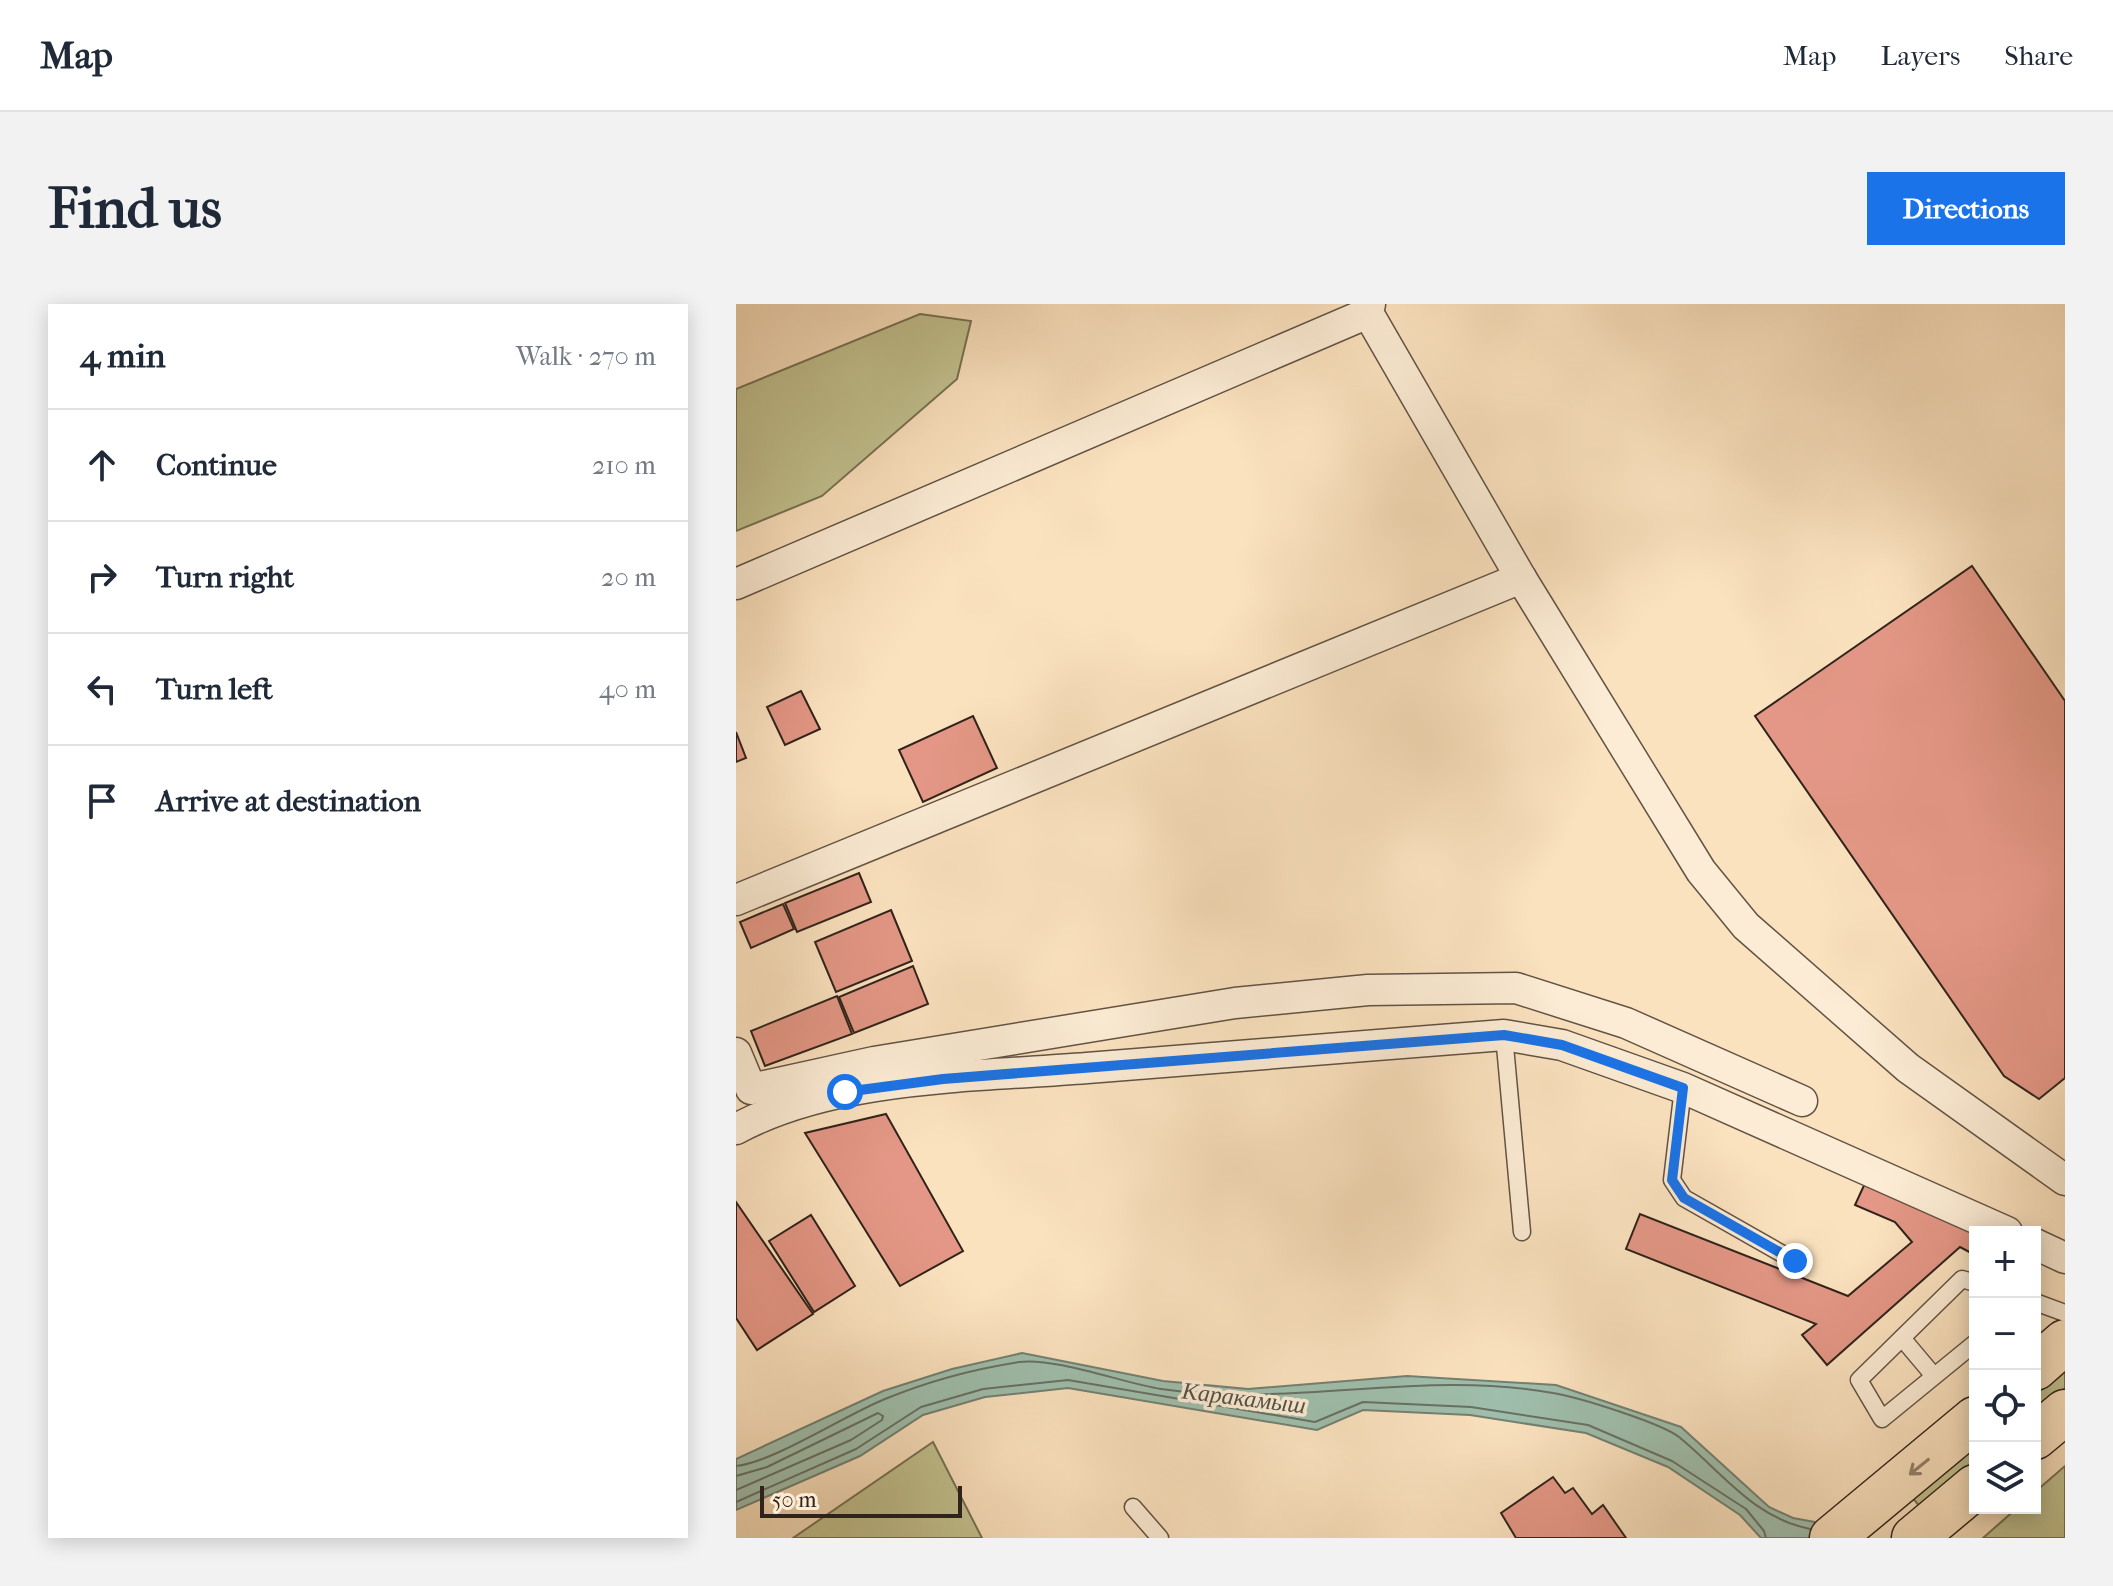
<!DOCTYPE html>
<meta charset="utf-8">
<style>
:root{--surface:#fff;--page:#f2f2f3;--text:#1f2937;--muted:#747a83;--line:#e0e1e3;--accent:#1a73e8}
body{margin:0;font-family:"IM FELL French Canon",serif;background:var(--page);color:var(--text)}
.controls{position:absolute;right:24px;bottom:24px;display:grid;overflow:hidden;border-radius:0px;box-shadow:0 4px 20px #0003}
.controls button{width:72px;height:72px;display:grid;place-items:center;padding:0;border:0;border-bottom:2px solid var(--line);background:var(--surface);color:var(--text);font:40px sans-serif}
.scale{position:absolute;left:24px;bottom:20px;width:202px;box-sizing:border-box;padding-left:8px;border:4px solid #2f231b;border-top:0;font-size:22px;line-height:28px;white-space:nowrap;color:#2f231b;-webkit-text-stroke:6px #fcecd5;paint-order:stroke}
.stop{position:absolute;width:24px;height:24px;margin:-18px;border:6px solid #1a73e8;border-radius:50%;background:#fff}
.stop.end{background:#1a73e8;border-color:#fff;box-shadow:0 2px 8px #0008}
.list{margin:0;padding:0;list-style:none}
h2{display:flex;justify-content:space-between;align-items:center;height:104px;margin:0;padding:0 32px;font-size:34px}
h2 small{font-size:26px;font-weight:400;color:var(--muted)}
.list li{display:grid;grid-template-columns:52px 1fr auto;gap:24px;align-items:center;box-sizing:border-box;height:112px;padding:0 32px;border-top:2px solid var(--line)}
.list b{display:block;font-size:30px;white-space:nowrap}
.list em{font-size:26px;font-style:normal;color:var(--muted)}
.icon{flex:none;width:44px;height:44px;fill:none;stroke:currentColor;stroke-width:2;stroke-linecap:round;stroke-linejoin:round}
.map{position:relative;flex:none;width:1329px;height:1234px;overflow:hidden;border-radius:0px}
header{display:flex;align-items:center;gap:48px;box-sizing:border-box;height:112px;padding:0 40px;background:var(--surface);border-bottom:2px solid var(--line)}
header strong{font-size:38px}
nav{display:flex;gap:44px;margin-inline-start:auto;font-size:28px}
.intro{display:flex;align-items:center;justify-content:space-between;box-sizing:border-box;height:192px;padding:0 48px}
h1{margin:0;font-size:56px}
.button{padding:20px 36px;border-radius:0px;background:var(--accent);color:#fff;font-size:28px;font-weight:700}
main{display:flex;gap:48px;padding:0 48px}
aside{flex:1;background:var(--surface);border-radius:0px;box-shadow:0 4px 20px #0003}
.map>svg:first-child{display:block}
.green{fill:#c2c290;stroke:#787256;stroke-width:2}
.water{fill:#9fbfad;stroke:#728173;stroke-width:2}
.lines{fill:none;stroke-linecap:round;stroke-linejoin:round}
.shore{stroke:#677164;stroke-width:2}
.building{fill:#e49786;stroke:#2f231b;stroke-width:2}
.service-casing{stroke:#625344;stroke-width:19}
.minor-casing{stroke:#625344;stroke-width:33}
.trunk-casing{stroke:#2f231b;stroke-width:47}
.service{stroke:#fcecd5;stroke-width:16}
.minor{stroke:#fcecd5;stroke-width:30}
.trunk{stroke:#fbe2bf;stroke-width:44}
.oneway{stroke:#95826d}
.route{stroke:#1a73e8;stroke-width:10}
.labels{text-anchor:middle;stroke-width:7;stroke-linejoin:round;paint-order:stroke}
.water-label{font-size:24px;font-style:italic;fill:#515247;stroke:#fcecd5}
</style>
<header>
<strong>Map</strong>
<nav><a>Map</a><a>Layers</a><a>Share</a></nav>
</header>
<div class="intro"><h1>Find us</h1><a class="button">Directions</a></div>
<main>
<aside>
<h2>4 min<small>Walk · 270 m</small></h2>
<ul class="list">
<li><svg class="icon" aria-label="ahead" viewBox="0 0 24 24"><path d="M12 20V5M6 11l6-6 6 6"/></svg><div><b>Continue</b></div><em>210 m</em></li>
<li><svg class="icon" aria-label="right" viewBox="0 0 24 24"><path d="M7 20v-9h11M14 6l5 5-5 5"/></svg><div><b>Turn right</b></div><em>20 m</em></li>
<li><svg class="icon" aria-label="left" viewBox="0 0 24 24"><path d="M17 20v-9H6M10 6l-5 5 5 5"/></svg><div><b>Turn left</b></div><em>40 m</em></li>
<li><svg class="icon" aria-label="arrive" viewBox="0 0 24 24"><path d="M6 21V4h12l-3 4 3 4H6"/></svg><div><b>Arrive at destination</b></div></li>
</ul>
</aside>
<div class="map">
<svg width="1329" height="1234" viewBox="0 0 1329 1234">
<rect width="100%" height="100%" fill="#fbe2bf"/>
<filter id="stains"><feTurbulence type="fractalNoise" baseFrequency=".0025" numOctaves="4"/><feColorMatrix values="0 0 0 0 .2 0 0 0 0 .09 0 0 0 0 .02 0 0 0 .5 -.17"/></filter>
<radialGradient id="worn" r=".72"><stop offset=".6" stop-color="#630" stop-opacity="0"/><stop offset="1" stop-color="#630" stop-opacity=".3"/></radialGradient>
<g class="green">
<polygon points="184,10 235,17 221,75 86,192 0,227 0,85"/>
<polygon points="1329,1060 1329,1084 1299,1109 1299,1085"/>
<polygon points="1239,1136 1239,1160 1186,1205 1174,1191"/>
<polygon points="197,1138 246,1234 57,1234"/>
<polygon points="1329,1162 1329,1234 1247,1234 1281,1204 1299,1204 1299,1188"/>
</g>
<polygon class="water" points="286,1049 427,1077 512,1085 671,1072 820,1081 945,1123 1033,1203 1057,1214 1084,1219 1095,1234 1025,1234 1004,1211 932,1163 850,1129 734,1111 627,1106 581,1126 332,1084 249,1093 187,1111 124,1152 0,1206 0,1155 147,1087 216,1065"/>
<g class="lines">
<g class="shore">
<path d="M 0,1162 C 38,1158 109,1111 149,1095 C 190,1078 238,1065 283,1058 C 319,1053 387,1079 425,1085 C 556,1104 686,1065 817,1089 C 842,1093 925,1119 943,1133 C 986,1168 1016,1213 1074,1225"/>
<polyline points="0,1172 31,1163 142,1109 147,1112 146,1116 115,1136 0,1186"/>
<polyline points="0,1198 120,1145 185,1103 247,1085 332,1076 579,1118 627,1098 735,1103 852,1121 936,1157 1010,1205 1028,1227 1030,1234"/>
</g>
</g>
<g class="building">
<polygon points="1236,262 1329,397 1329,774 1303,795 1268,772 1019,412"/>
<polygon points="65,387 84,425 49,441 31,403"/>
<polygon points="237,412 261,464 187,498 163,446"/>
<polygon points="0,428 10,454 0,458"/>
<polygon points="123,569 135,598 61,628 49,599"/>
<polygon points="47,600 58,625 15,644 4,618"/>
<polygon points="155,606 176,657 100,688 79,638"/>
<polygon points="177,662 192,700 118,729 103,693"/>
<polygon points="101,692 116,730 29,762 15,727"/>
<polygon points="150,810 227,947 164,982 69,829"/>
<polygon points="1130,877 1239,928 1239,951 1224,943 1091,1061 1066,1031 1080,1020 890,945 904,910 1112,992 1176,938 1159,918 1119,901"/>
<polygon points="0,898 77,1010 21,1046 0,1014"/>
<polygon points="75,911 119,982 78,1008 33,937"/>
<polygon points="817,1173 829,1189 837,1184 856,1210 867,1201 890,1234 780,1234 765,1209"/>
</g>
<g class="lines">
<g class="service-casing">
<g id="service">
<polyline points="768,731 786,928"/>
<polyline points="947,784 936,876 948,894 1059,957"/>
<polyline points="1239,979 1226,975 1123,1076 1146,1115 1239,1039"/>
<polyline points="1299,998 1329,1009"/>
<polyline points="1166,1034 1198,1072"/>
<polyline points="397,1203 424,1234"/>
</g>
</g>
<g class="minor-casing">
<g id="minor">
<polyline points="632,9 785,274 965,567 1010,622 1172,764 1329,876"/>
<polyline points="0,280 632,9 634,0"/>
<polyline points="0,596 785,274"/>
<polyline points="0,749 15,785 138,758 499,699 632,686 780,684 890,719 1066,797"/>
<path d="M 0,825 C 100,771 240,773 351,764 C 490,753 629,742 768,731 L 826,741 L 947,784 L 1271,928"/>
<polyline points="1299,940 1329,954"/>
</g>
</g>
<g class="trunk-casing">
<g id="trunk">
<polyline points="1299,1064 1329,1038"/>
<polyline points="1299,1133 1329,1108"/>
<polyline points="1096,1234 1239,1115"/>
<polyline points="1178,1234 1239,1183"/>
</g>
</g>
<use href="#service" class="service"/>
<use href="#minor" class="minor"/>
<use href="#trunk" class="trunk"/>
</g>
<defs><path id="oneway-shaft" d="M-6 0H5M1.5-3L5.5 0L1.5 3" fill="none" stroke-width="1.6" stroke-linecap="round" stroke-linejoin="round" transform="scale(2)"/></defs>
<use class="oneway" href="#oneway-shaft" transform="translate(1183 1163) rotate(141)"/>
<g class="lines">
<polyline class="route" points="109,788 207,775 768,731 826,741 947,784 936,876 948,894 1059,957"/>
</g>
<g class="labels">
<g class="water-label">
<text transform="translate(508 1094) rotate(7)" y="8">Каракамыш</text>
</g>
</g>
<rect width="100%" height="100%" filter="url(#stains)"/>
<rect width="100%" height="100%" fill="url(#worn)"/>
</svg>
<div class="controls">
<button>+</button>
<button>−</button>
<button><svg class="icon" aria-label="locate" viewBox="0 0 24 24"><circle cx="12" cy="12" r="6"/><path d="M12 2v4M12 18v4M2 12h4M18 12h4"/></svg></button>
<button><svg class="icon" aria-label="layers" viewBox="0 0 24 24"><path d="M12 4l9 5-9 5-9-5zM3 14l9 5 9-5"/></svg></button>
</div>
<div class="scale">50 m</div>
<div class="stop" style="left:109px;top:788px"></div>
<div class="stop end" style="left:1059px;top:957px"></div>
</div>
</main>
